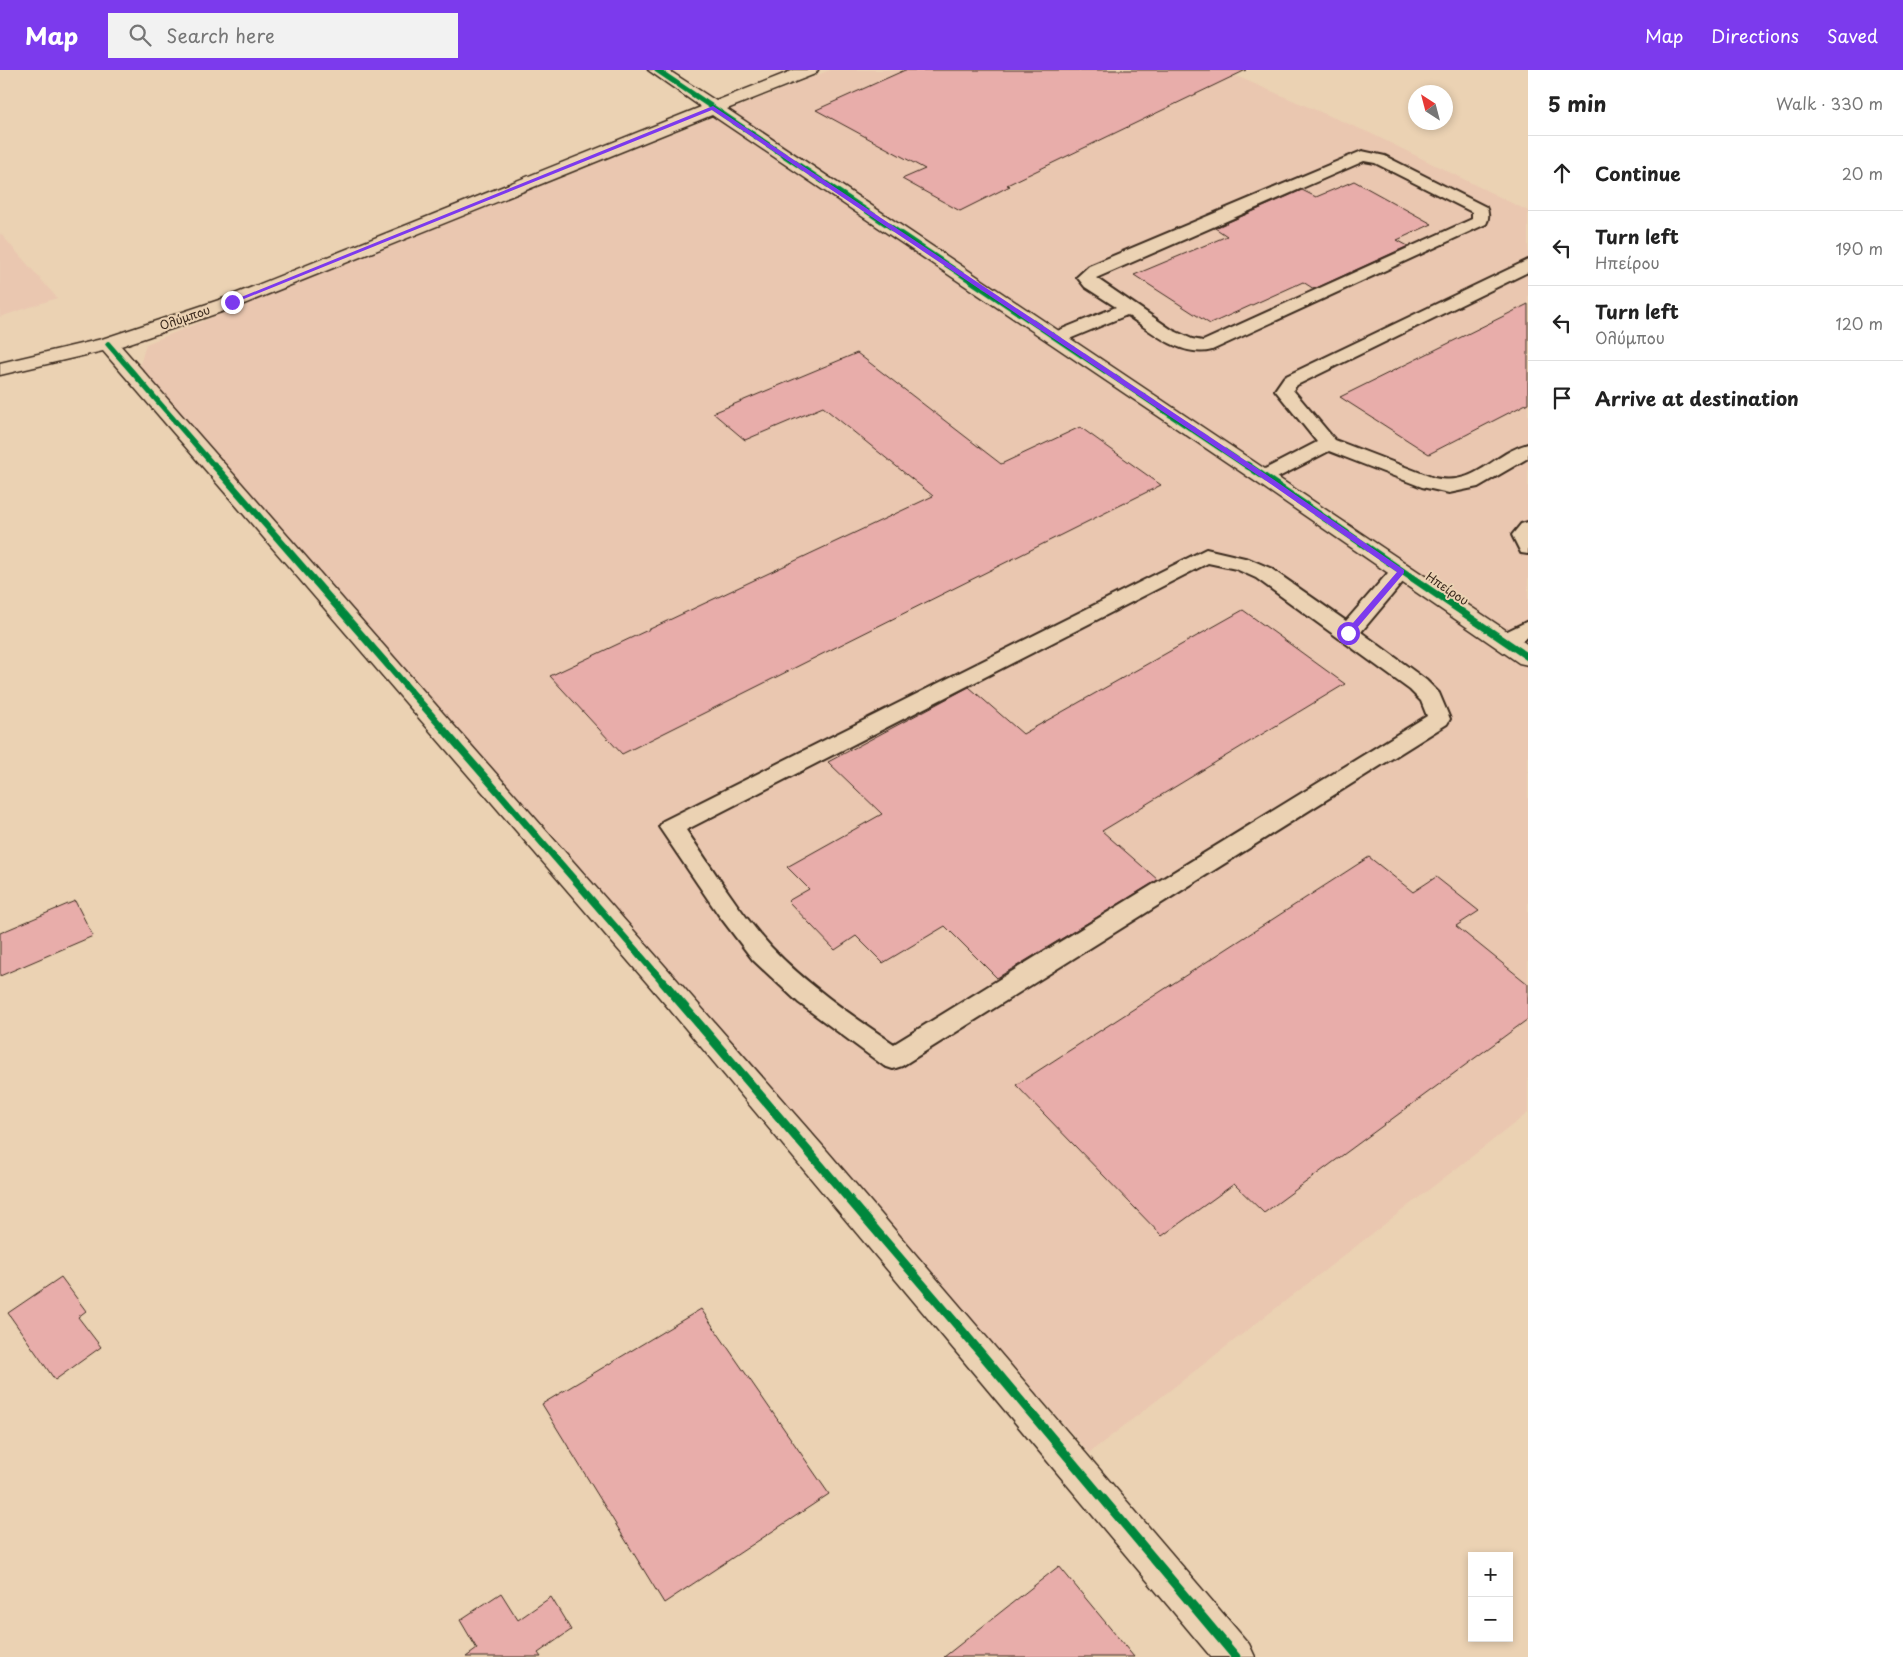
<!DOCTYPE html>
<meta charset="utf-8">
<style>
:root{--surface:#fff;--page:#f2f2f2;--text:#222;--muted:#767676;--line:#e0e0e0;--accent:#7c3aed}
body{margin:0;font-family:"Playpen Sans",sans-serif;background:var(--page);color:var(--text)}
.controls{position:absolute;right:15px;bottom:15px;display:grid;overflow:hidden;border-radius:0px;box-shadow:0 2px 8px #0003}
.controls button{width:45px;height:45px;display:grid;place-items:center;padding:0;border:0;border-bottom:1px solid var(--line);background:var(--surface);color:var(--text);font:25px sans-serif}
.compass{position:absolute;left:1408px;top:15px;width:45px;height:45px;border-radius:50%;background:var(--surface);box-shadow:0 2px 8px #0003;rotate:324deg}
.stop{position:absolute;width:15px;height:15px;margin:-11px;border:4px solid #7c3aed;border-radius:50%;background:#fff}
.stop.end{background:#7c3aed;border-color:#fff;box-shadow:0 1px 5px #0008}
.list{margin:0;padding:0;list-style:none}
h2{display:flex;justify-content:space-between;align-items:center;height:65px;margin:0;padding:0 20px;font-size:21px}
h2 small{font-size:16px;font-weight:400;color:var(--muted)}
.list li{display:grid;grid-template-columns:32px 1fr auto;gap:15px;align-items:center;box-sizing:border-box;height:75px;padding:0 20px;border-top:1px solid var(--line)}
.list b{display:block;font-size:19px;white-space:nowrap}
.list p{margin:0;font-size:16px;white-space:nowrap;color:var(--muted)}
.list em{font-size:16px;font-style:normal;color:var(--muted)}
.icon{flex:none;width:28px;height:28px;fill:none;stroke:currentColor;stroke-width:2;stroke-linecap:round;stroke-linejoin:round}
.map{position:relative;flex:none;width:1528px;height:1587px;overflow:hidden}
header{display:flex;align-items:center;gap:30px;box-sizing:border-box;height:70px;padding:0 25px;background:var(--accent);color:#fff}
header strong{font-size:24px}
nav{display:flex;gap:28px;margin-inline-start:auto;font-size:18px}
.search{width:350px;height:45px;background:var(--page);display:flex;align-items:center;gap:12px;box-sizing:border-box;padding:0 18px;border-radius:0px;color:var(--muted);font-size:19px}
main{display:flex}
aside{flex:1;background:var(--surface)}
.map>svg:first-child{display:block}
.built{fill:#eac7b0}
.building{fill:#e8adaa;stroke:#3b2a1e}
.lines{fill:none;stroke-linecap:round;stroke-linejoin:round}
.lane-casing{stroke:#3b2a1e;stroke-width:4}
.street-casing{stroke:#3b2a1e;stroke-width:3}
.lane{fill:#ebd2b3;fill-rule:evenodd}
.street{fill:#ebd2b3;fill-rule:evenodd}
.cycleway-far2-casing{stroke:#ebd2b3;stroke-width:8}
.cycleway-far1-casing{stroke:#ebd2b3;stroke-width:10}
.cycleway-casing{stroke:#ebd2b3;stroke-width:12}
.cycleway-far2{stroke:#00873e;stroke-width:5.5}
.cycleway-far1{stroke:#00873e;stroke-width:7}
.cycleway{stroke:#00873e;stroke-width:9}
.route{fill:#7c3aed}
.labels{text-anchor:middle;stroke-width:4;stroke-linejoin:round;paint-order:stroke}
.far-street-label{font-size:12px;fill:#3b2a1e;stroke:#ebd2b3}
</style>
<header>
<strong>Map</strong>
<div class="search"><svg class="icon" aria-label="search" viewBox="0 0 24 24"><circle cx="10" cy="10" r="6"/><path d="M15 15l6 6"/></svg>Search here</div>
<nav><a>Map</a><a>Directions</a><a>Saved</a></nav>
</header>
<main>
<div class="map">
<svg width="1528" height="1587" viewBox="0 0 1528 1587">
<rect width="100%" height="100%" fill="#ebd2b3"/>
<filter id="ink" filterUnits="userSpaceOnUse"><feTurbulence type="fractalNoise" baseFrequency=".02" numOctaves="2"/><feDisplacementMap in="SourceGraphic" scale="10" xChannelSelector="R" yChannelSelector="G"/><feConvolveMatrix kernelMatrix="1 2 1 2 8 2 1 2 1" color-interpolation-filters="sRGB"/></filter>
<g filter="url(#ink)">
<g class="built">
<polygon points="830,0 1222,0 1372,64 1528,141 1528,1043 1089,1383 139,298 146,274"/>
<polygon points="0,163 57,228 0,247"/>
</g>
<g class="building">
<polygon points="905,0 1246,0 1007,115 1010,116 960,141 902,109 925,99 816,40"/>
<polygon points="1354,111 1432,154 1397,170 1408,176 1314,219 1303,212 1210,254 1134,205 1227,166 1215,158 1302,120 1316,127"/>
<polygon points="1528,234 1528,333 1429,384 1340,327"/>
<polygon points="857,283 1001,394 1080,357 1161,415 622,684 550,606 933,426 823,337 745,370 713,343"/>
<polygon points="1243,540 1345,614 1102,761 1158,810 997,908 945,856 883,893 856,866 835,880 788,831 809,819 787,797 882,744 828,692 969,617 1023,664"/>
<polygon points="1369,787 1413,822 1436,807 1479,841 1456,856 1528,914 1528,949 1264,1143 1234,1114 1162,1166 1016,1015"/>
<polygon points="75,831 93,866 0,906 0,863"/>
<polygon points="61,1207 86,1241 78,1247 101,1277 55,1310 8,1243"/>
<polygon points="701,1239 829,1424 664,1533 542,1334"/>
<polygon points="1059,1496 1134,1587 944,1587"/>
<polygon points="501,1523 518,1550 551,1527 571,1560 538,1583 541,1587 466,1587 477,1579 460,1550"/>
</g>
<g class="lines">
<g class="lane-casing">
<g id="lane">
<path d="M 1362,81 L 1385,86 L 1486,137 C 1489,142 1489,149 1486,154 L 1212,280 C 1181,288 1152,262 1127,245 L 1062,272 L 1050,272 L 1047,268 L 1050,264 L 1116,237 L 1085,217 L 1077,207 L 1089,196 ZM 1364,91 L 1375,93 L 1472,142 L 1472,149 L 1203,271 L 1192,269 L 1172,260 L 1096,208 Z"/>
<path d="M 1528,190 L 1528,202 L 1297,315 L 1293,320 L 1335,370 L 1434,408 C 1477,417 1491,384 1528,374 L 1528,388 L 1478,417 L 1449,423 L 1422,417 L 1329,381 L 1271,411 L 1257,411 L 1254,407 L 1257,403 L 1317,372 L 1275,320 L 1284,307 Z"/>
<polygon points="1528,452 1528,484 1521,483 1512,465 1521,454"/>
<path d="M 1206,479 L 1249,489 L 1270,498 L 1346,551 L 1394,496 L 1401,494 L 1408,496 L 1411,501 L 1408,506 L 1361,562 L 1426,610 L 1439,623 L 1450,649 L 1447,654 L 902,996 L 893,999 L 884,996 L 799,933 L 753,890 L 718,844 L 659,757 L 663,751 ZM 1208,493 L 1236,499 L 1256,508 L 1410,620 L 1421,631 L 1427,646 L 894,974 C 851,945 807,915 771,877 C 739,842 713,799 686,760 Z"/>
<path d="M 1528,551 L 1528,567 C 1518,573 1510,579 1497,576 L 1494,571 L 1497,566 Z"/>
</g>
</g>
<g class="street-casing">
<polygon id="street" points="648,0 668,0 716,31 794,0 818,0 815,4 727,39 1528,575 1528,595 1519,593 1256,412 712,45 239,236 121,276 828,1082 1249,1574 1255,1587 1211,1587 666,935 103,281 0,305 0,293 102,269 225,228 701,37"/>
</g>
<use href="#lane" class="lane"/>
<use href="#street" class="street"/>
<g class="cycleway-far2-casing">
<g id="cycleway-far2">
<polyline points="657,0 1248,397"/>
<polyline points="108,274 215,397"/>
</g>
</g>
<g class="cycleway-far1-casing">
<g id="cycleway-far1">
<polyline points="214,395 664,913"/>
<polyline points="1247,395 1528,587"/>
</g>
</g>
<g class="cycleway-casing">
<polyline id="cycleway" points="663,912 958,1256 1236,1587"/>
</g>
<use href="#cycleway-far2" class="cycleway-far2"/>
<use href="#cycleway-far1" class="cycleway-far1"/>
<use href="#cycleway" class="cycleway"/>
</g>
</g>
<polygon class="route" points="713,36 1267,405 1404,500 1404,503 1351,565 1346,565 1346,561 1397,502 1262,408 712,40 234,233 229,232"/>
<g class="labels">
<g class="far-street-label">
<text transform="translate(185 248) rotate(-19)" y="4">Ολύμπου</text>
<text transform="translate(1447 519) rotate(34)" y="4">Ηπείρου</text>
</g>
</g>
</svg>
<div class="controls">
<button>+</button>
<button>−</button>
</div>
<svg class="compass" viewBox="-18 -18 36 36"><path d="M0-13l5 13h-10z" fill="#e53935"/><path d="M0 13l5-13h-10z" fill="#767676"/></svg>
<div class="stop" style="left:1348px;top:563px"></div>
<div class="stop end" style="left:232px;top:232px"></div>
</div>
<aside>
<h2>5 min<small>Walk · 330 m</small></h2>
<ul class="list">
<li><svg class="icon" aria-label="ahead" viewBox="0 0 24 24"><path d="M12 20V5M6 11l6-6 6 6"/></svg><div><b>Continue</b></div><em>20 m</em></li>
<li><svg class="icon" aria-label="left" viewBox="0 0 24 24"><path d="M17 20v-9H6M10 6l-5 5 5 5"/></svg><div><b>Turn left</b><p>Ηπείρου</p></div><em>190 m</em></li>
<li><svg class="icon" aria-label="left" viewBox="0 0 24 24"><path d="M17 20v-9H6M10 6l-5 5 5 5"/></svg><div><b>Turn left</b><p>Ολύμπου</p></div><em>120 m</em></li>
<li><svg class="icon" aria-label="arrive" viewBox="0 0 24 24"><path d="M6 21V4h12l-3 4 3 4H6"/></svg><div><b>Arrive at destination</b></div></li>
</ul>
</aside>
</main>
